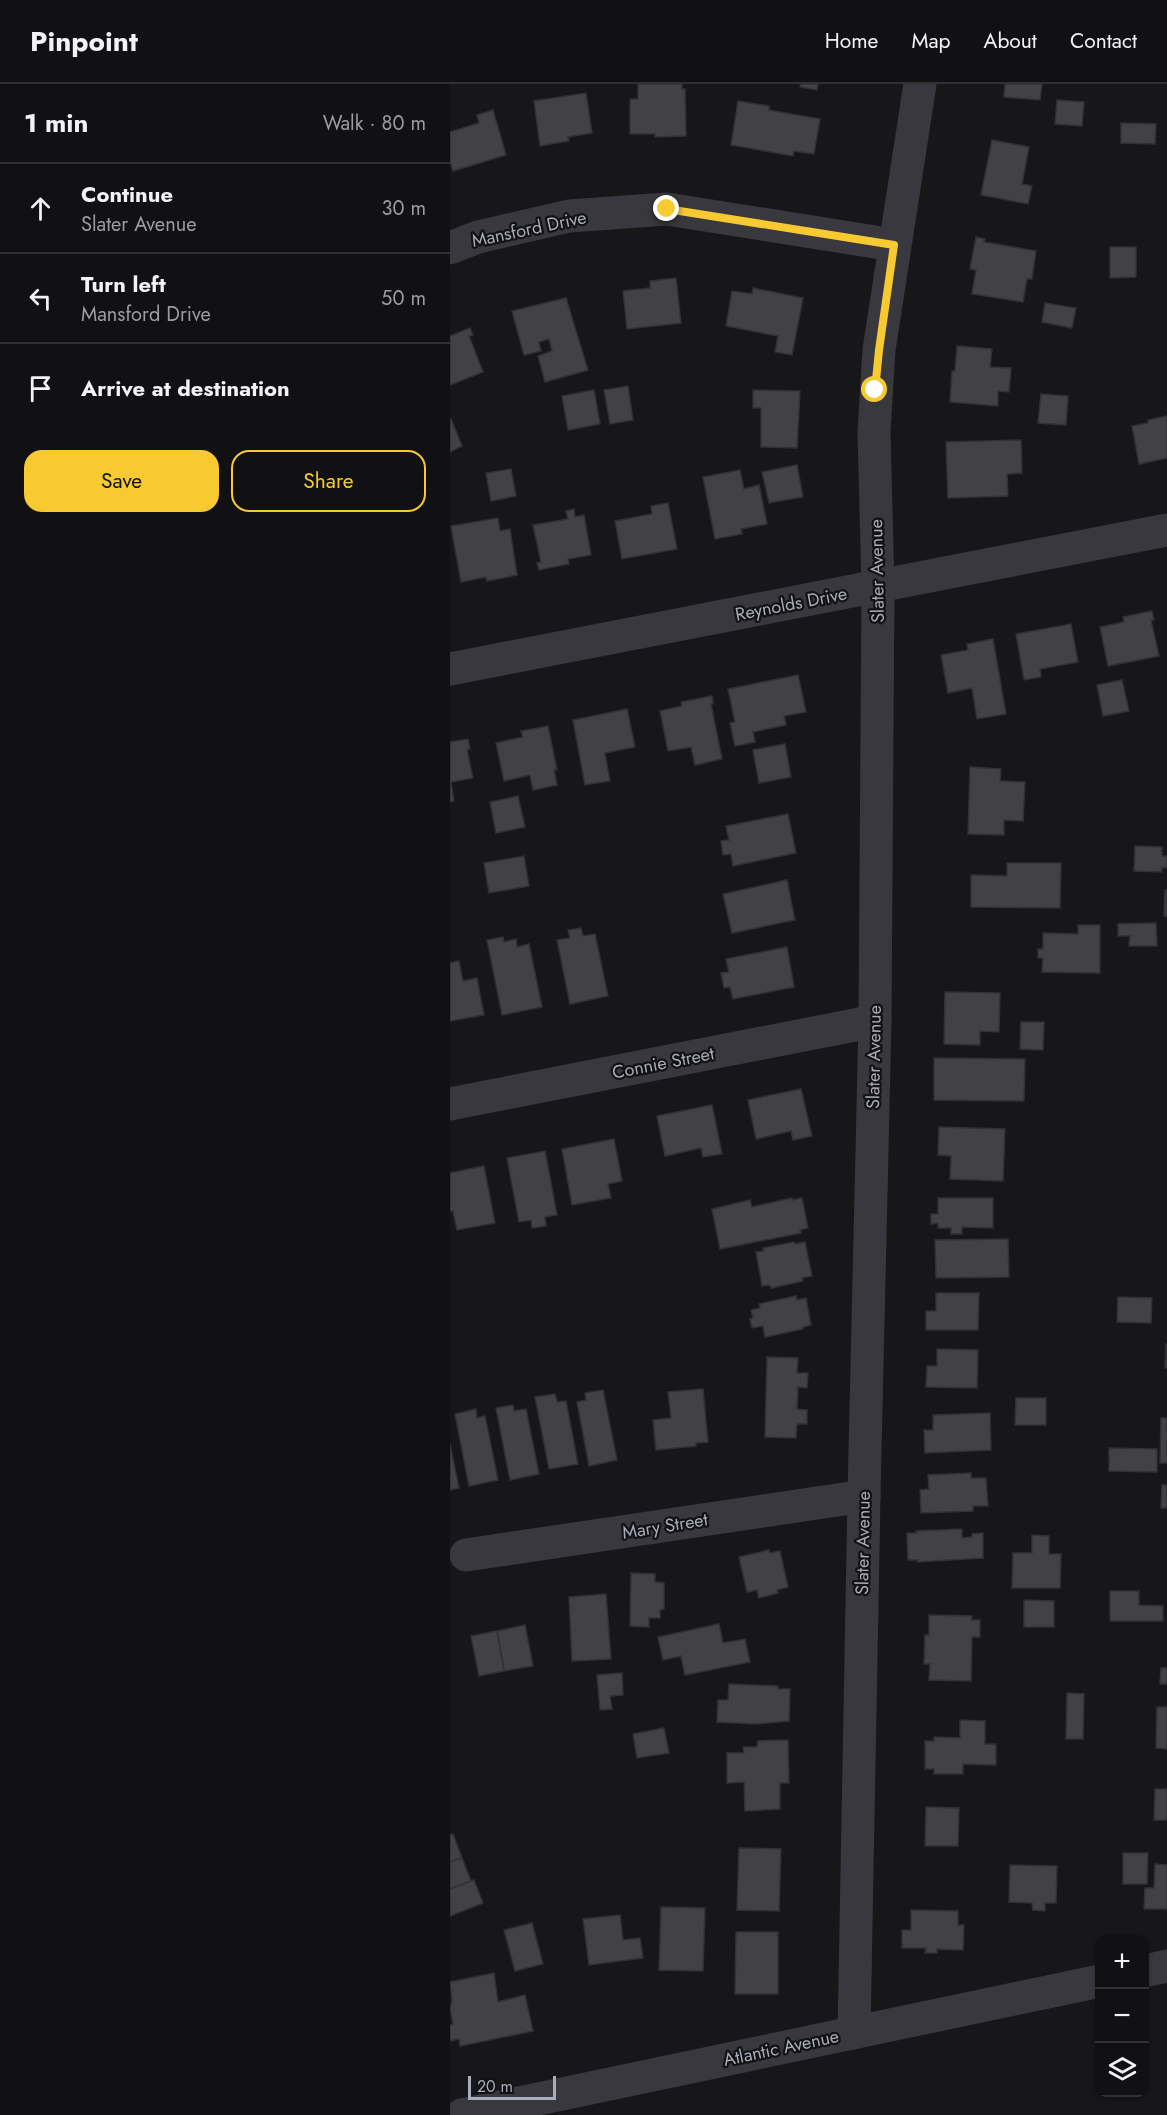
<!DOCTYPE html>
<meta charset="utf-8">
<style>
:root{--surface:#111113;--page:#1a1a1c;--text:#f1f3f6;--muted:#9c9da0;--line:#303133;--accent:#f8ca31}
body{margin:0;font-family:Jost,sans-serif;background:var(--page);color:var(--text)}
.controls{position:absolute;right:18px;bottom:18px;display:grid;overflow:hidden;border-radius:12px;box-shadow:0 2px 4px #0004}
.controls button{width:54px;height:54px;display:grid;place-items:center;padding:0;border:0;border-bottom:2px solid var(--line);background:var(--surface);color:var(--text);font:30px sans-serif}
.scale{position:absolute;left:18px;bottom:15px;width:88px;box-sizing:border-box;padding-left:6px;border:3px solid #a9acba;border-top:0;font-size:16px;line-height:21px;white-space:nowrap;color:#a9acba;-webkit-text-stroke:4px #121214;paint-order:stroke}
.stop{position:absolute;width:18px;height:18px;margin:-14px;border:4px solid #f8ca31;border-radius:50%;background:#fff}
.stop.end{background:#f8ca31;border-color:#fff;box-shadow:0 2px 6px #0008}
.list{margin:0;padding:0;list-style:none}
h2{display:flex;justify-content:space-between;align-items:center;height:78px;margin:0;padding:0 24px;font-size:26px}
h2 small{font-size:20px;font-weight:400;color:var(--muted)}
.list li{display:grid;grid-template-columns:39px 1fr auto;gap:18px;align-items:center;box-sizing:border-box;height:90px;padding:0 24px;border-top:2px solid var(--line)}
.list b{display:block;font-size:22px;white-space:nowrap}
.list p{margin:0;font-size:20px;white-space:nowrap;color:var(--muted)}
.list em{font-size:20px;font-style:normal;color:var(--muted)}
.actions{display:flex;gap:12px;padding:18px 24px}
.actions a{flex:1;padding:14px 0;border:2px solid var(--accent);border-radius:18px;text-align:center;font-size:21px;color:var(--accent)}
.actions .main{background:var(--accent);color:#111}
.icon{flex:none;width:33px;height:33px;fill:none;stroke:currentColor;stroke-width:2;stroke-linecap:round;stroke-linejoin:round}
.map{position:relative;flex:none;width:717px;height:2031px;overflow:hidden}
header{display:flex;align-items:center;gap:36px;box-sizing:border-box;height:84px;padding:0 30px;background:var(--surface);border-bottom:2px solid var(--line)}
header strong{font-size:28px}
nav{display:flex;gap:33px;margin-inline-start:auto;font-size:21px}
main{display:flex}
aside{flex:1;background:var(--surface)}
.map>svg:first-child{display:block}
.building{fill:#414146;stroke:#323135;stroke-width:1.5}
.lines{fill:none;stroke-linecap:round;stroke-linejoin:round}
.minor{stroke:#38383e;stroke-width:33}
.route{stroke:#f8ca31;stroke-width:8}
.labels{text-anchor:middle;stroke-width:4.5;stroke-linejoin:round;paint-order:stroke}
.street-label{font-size:18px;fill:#a9acba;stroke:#121214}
</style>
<header>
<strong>Pinpoint</strong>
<nav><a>Home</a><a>Map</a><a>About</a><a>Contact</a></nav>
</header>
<main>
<aside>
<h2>1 min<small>Walk · 80 m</small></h2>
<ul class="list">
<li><svg class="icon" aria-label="ahead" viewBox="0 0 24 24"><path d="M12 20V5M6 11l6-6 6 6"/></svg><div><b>Continue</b><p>Slater Avenue</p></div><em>30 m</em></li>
<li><svg class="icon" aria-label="left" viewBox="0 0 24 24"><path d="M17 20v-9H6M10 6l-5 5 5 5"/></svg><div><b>Turn left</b><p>Mansford Drive</p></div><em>50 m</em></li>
<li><svg class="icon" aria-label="arrive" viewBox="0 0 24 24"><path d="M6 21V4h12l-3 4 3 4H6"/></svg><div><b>Arrive at destination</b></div></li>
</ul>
<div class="actions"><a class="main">Save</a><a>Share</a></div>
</aside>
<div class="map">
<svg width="717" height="2031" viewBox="0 0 717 2031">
<rect width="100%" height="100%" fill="#171719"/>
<g class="building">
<polygon points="188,0 232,0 232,5 235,5 236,52 205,53 205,50 180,50 180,15 188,15"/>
<polygon points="351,0 368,0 367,6 350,3"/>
<polygon points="555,0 592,0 590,16 554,13"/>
<polygon points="136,9 142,49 118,53 119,57 90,62 84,17"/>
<polygon points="607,16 634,18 632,42 605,40"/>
<polygon points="288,17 319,22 319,26 370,35 364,70 344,67 343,72 281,61"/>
<polygon points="43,26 56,71 3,87 0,77 0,48 29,39 27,31"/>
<polygon points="671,39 706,40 705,60 671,59"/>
<polygon points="542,56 579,63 572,100 582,102 578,120 531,111"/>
<polygon points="526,153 535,155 534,158 586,167 582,195 577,195 573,218 522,210 526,186 520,185"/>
<polygon points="660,163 686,163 686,193 660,194"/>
<polygon points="226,194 231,239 177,245 173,207 200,204 200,197"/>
<polygon points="303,204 353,214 342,271 325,268 328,252 276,242 282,207 302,210"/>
<polygon points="116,214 138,286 95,298 88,272 102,267 99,255 89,258 91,267 74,271 62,227"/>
<polygon points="595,219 626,224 622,244 592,238"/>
<polygon points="20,244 23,251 19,252 33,288 0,301 0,252"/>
<polygon points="507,262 542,265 540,283 561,284 559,308 548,307 548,322 500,318 502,287 505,287"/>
<polygon points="178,302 183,336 160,340 154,306"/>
<polygon points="144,306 150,340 118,346 112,312"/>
<polygon points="303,306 350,307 347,364 311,363 311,324 303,324"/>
<polygon points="591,310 618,312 616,341 588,339"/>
<polygon points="717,332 717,374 689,380 682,342 698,339 698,336"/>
<polygon points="1,335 12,362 0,368 0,336"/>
<polygon points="571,356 572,389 557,390 558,412 498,414 496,358"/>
<polygon points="347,381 353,413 319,419 312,388"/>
<polygon points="61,385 66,412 41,417 36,389"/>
<polygon points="290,386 294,405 309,401 317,440 291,445 292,450 265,455 253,393"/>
<polygon points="218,419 227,465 172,475 165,437 202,430 201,422"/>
<polygon points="124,425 125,433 134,431 141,471 118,475 119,480 89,486 87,479 91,478 83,441 118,435 116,427"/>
<polygon points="48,434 50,447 60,445 67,491 37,497 36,493 11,498 1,442"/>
<polygon points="702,527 704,536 701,536 709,572 658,582 650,543 674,538 673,533"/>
<polygon points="621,540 628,578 590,585 591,593 574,596 566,550"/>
<polygon points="543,555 556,630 527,635 522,604 498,609 491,571 518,566 517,560"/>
<polygon points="348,591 356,628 334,632 336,641 303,648 305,658 285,662 280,639 285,638 278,605"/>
<polygon points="672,596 679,627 653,632 647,601"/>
<polygon points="262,612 263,620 261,620 272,675 245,681 241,663 218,667 210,627 232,622 231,618"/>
<polygon points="177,625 185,663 155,669 160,697 135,701 123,636"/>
<polygon points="98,642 107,686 104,686 107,701 83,706 80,691 54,697 46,659 73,653 71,647"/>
<polygon points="18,655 20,665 17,666 23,694 1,698 4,717 0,718 0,658"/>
<polygon points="335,660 341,693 309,699 303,666"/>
<polygon points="520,683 551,685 550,697 575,698 573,737 554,736 554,751 518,750"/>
<polygon points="68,712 75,743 46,749 40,718"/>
<polygon points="338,730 346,769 283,782 281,770 273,771 271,757 279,756 276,742"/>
<polygon points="685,762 712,763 712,772 717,772 717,784 712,783 712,788 684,787"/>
<polygon points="74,772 79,802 39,809 34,779"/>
<polygon points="557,779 611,779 610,824 521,823 521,791 557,792"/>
<polygon points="337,796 345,836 282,849 273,810"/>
<polygon points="715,806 717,806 717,832 714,832"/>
<polygon points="706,839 707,862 679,862 680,852 668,852 668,840"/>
<polygon points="628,841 650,841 650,889 592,888 593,874 588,874 588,865 593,865 593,849 628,850"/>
<polygon points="131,844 133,852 145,850 158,912 120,920 107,856 120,854 118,846"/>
<polygon points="53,853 54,858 66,855 67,863 79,860 92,923 52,931 37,856"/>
<polygon points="337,863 344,903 283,915 280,903 274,904 271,889 279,888 276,875"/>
<polygon points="9,877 13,897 27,894 34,931 0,937 0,879"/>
<polygon points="495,908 550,909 549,948 530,947 530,961 494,960"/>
<polygon points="571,938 594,938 593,966 570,965"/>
<polygon points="484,974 575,975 574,1017 484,1016"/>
<polygon points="351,1005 362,1052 343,1056 341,1047 306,1055 298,1016"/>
<polygon points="262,1021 272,1070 253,1073 251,1064 215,1072 207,1032"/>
<polygon points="489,1043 555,1045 553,1097 500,1095 501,1072 488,1071"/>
<polygon points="164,1055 172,1097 158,1100 161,1114 122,1121 112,1065"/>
<polygon points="95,1067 107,1131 95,1133 96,1142 82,1144 81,1136 69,1138 57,1074"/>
<polygon points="34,1082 45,1139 7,1146 3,1127 0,1127 0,1089"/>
<polygon points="342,1114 342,1116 352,1114 358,1144 350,1146 351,1149 270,1165 262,1125 300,1116 302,1123"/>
<polygon points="488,1114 543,1114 543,1144 512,1143 512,1150 501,1150 501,1144 488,1144 488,1139 481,1140 481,1130 488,1130"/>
<polygon points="558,1155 559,1193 486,1194 485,1156"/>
<polygon points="344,1158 345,1160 355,1158 362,1192 352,1194 353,1197 321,1204 320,1201 312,1202 306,1168 314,1167 313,1164"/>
<polygon points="486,1209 529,1209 528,1246 476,1246 476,1227 486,1227"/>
<polygon points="346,1212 347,1216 356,1214 361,1241 353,1243 353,1245 315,1253 313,1242 302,1244 300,1235 303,1234 301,1226 310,1224 309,1220"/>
<polygon points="668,1213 702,1214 701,1239 667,1238"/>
<polygon points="716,1260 717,1260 717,1284 715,1284"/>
<polygon points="487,1265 528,1266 527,1304 476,1303 477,1282 487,1282"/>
<polygon points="317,1273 348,1274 347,1289 358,1289 357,1304 348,1303 347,1325 357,1326 357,1340 347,1340 346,1354 315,1353"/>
<polygon points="253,1305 258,1358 246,1359 246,1362 206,1366 203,1336 221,1334 218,1308"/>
<polygon points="153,1306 167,1376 139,1382 127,1318 136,1316 135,1309"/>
<polygon points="105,1310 107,1318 116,1317 128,1380 99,1385 85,1313"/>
<polygon points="566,1314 596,1314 596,1341 565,1341"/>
<polygon points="63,1321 64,1327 76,1325 89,1390 60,1396 46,1324"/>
<polygon points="26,1325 27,1334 35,1332 48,1396 19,1402 5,1330"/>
<polygon points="540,1329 541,1366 475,1369 474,1346 483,1346 483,1331"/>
<polygon points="711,1334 717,1334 717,1379 710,1379"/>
<polygon points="0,1360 9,1404 0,1406"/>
<polygon points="659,1364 707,1365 707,1388 659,1387"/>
<polygon points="521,1389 521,1394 536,1394 538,1422 523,1422 523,1427 471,1429 470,1406 479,1405 478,1391"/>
<polygon points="712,1401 717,1401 717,1424 711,1424"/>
<polygon points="512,1445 512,1454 522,1453 522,1450 533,1449 533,1474 467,1478 468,1476 458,1476 457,1449 467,1449 466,1447"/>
<polygon points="582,1451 599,1452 599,1470 611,1470 610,1504 562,1504 563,1469 582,1469"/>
<polygon points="319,1466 320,1469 330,1467 338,1503 327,1506 328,1509 309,1514 307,1506 297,1508 289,1473"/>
<polygon points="181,1489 205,1490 205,1498 214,1499 214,1525 210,1526 210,1534 199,1534 199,1543 180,1542"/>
<polygon points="660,1507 689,1507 689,1521 713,1522 713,1537 660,1537"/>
<polygon points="156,1510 161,1575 122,1577 119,1513"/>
<polygon points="574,1516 604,1517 604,1543 574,1543"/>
<polygon points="479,1531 522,1532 521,1536 530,1536 530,1553 522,1553 521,1597 479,1596 480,1580 474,1580 475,1551 479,1551"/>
<polygon points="269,1540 273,1559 295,1555 300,1578 235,1591 231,1572 213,1576 208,1553"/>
<polygon points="75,1541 83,1582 54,1587 47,1547"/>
<polygon points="47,1547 54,1587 29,1592 21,1552"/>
<polygon points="711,1584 717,1584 717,1600 710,1600"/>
<polygon points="172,1589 173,1611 160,1612 162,1625 150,1626 147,1591"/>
<polygon points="279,1600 328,1602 328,1605 340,1605 339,1637 305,1640 267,1638 268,1616 278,1616"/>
<polygon points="617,1609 634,1610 633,1655 616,1655"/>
<polygon points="707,1623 717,1623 717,1665 706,1664"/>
<polygon points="510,1636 535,1637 535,1660 546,1660 546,1681 513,1680 513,1690 484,1690 484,1685 475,1685 475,1657 484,1657 484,1653 510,1654"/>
<polygon points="214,1644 219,1669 187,1674 183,1650"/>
<polygon points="338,1656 339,1699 330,1699 330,1725 295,1727 294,1698 277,1699 277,1669 294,1669 293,1663 307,1663 308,1657"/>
<polygon points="705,1705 717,1705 717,1736 704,1736"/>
<polygon points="476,1723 509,1724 508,1762 475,1762"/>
<polygon points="3,1750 12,1774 0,1778 0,1751"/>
<polygon points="289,1764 331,1765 329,1827 287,1826"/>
<polygon points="673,1769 698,1769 697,1800 673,1800"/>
<polygon points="12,1774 21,1797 0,1805 0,1778"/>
<polygon points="705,1780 717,1781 717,1825 694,1825 695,1804 704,1804"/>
<polygon points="560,1781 607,1782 606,1819 595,1819 595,1827 583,1826 582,1819 559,1818"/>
<polygon points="24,1796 33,1819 0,1832 0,1805"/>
<polygon points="211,1823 255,1824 253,1887 209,1886"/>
<polygon points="461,1826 508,1827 508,1841 514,1841 513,1866 487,1865 487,1869 475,1869 476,1864 452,1864 452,1846 461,1846"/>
<polygon points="170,1831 173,1856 190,1854 193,1874 139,1881 133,1835"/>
<polygon points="82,1839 93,1880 65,1887 54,1846"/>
<polygon points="286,1848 328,1848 328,1910 285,1910"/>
<polygon points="44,1889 48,1918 75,1911 83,1947 10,1962 9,1955 0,1957 0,1941 3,1940 0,1924 2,1917 0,1898"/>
</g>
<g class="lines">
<g class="minor">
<polyline points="0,164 28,153 119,132 217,125 444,161"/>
<polyline points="0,585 717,446"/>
<polyline points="0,1020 425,937"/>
<polyline points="16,1471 414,1412"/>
<polyline points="694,1887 717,1882"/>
<polyline points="404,1949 414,1412 425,937 428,503 424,348 429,266 470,0"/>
<polyline points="12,2031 650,1897"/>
</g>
</g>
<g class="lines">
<polyline class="route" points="217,125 444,161 429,266 425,306"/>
</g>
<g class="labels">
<g class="street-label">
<text transform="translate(79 145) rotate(-12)" y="6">Mansford Drive</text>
<text transform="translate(427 487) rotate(-91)" y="6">Slater Avenue</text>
<text transform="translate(341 520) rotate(-11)" y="6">Reynolds Drive</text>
<text transform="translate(424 973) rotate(-89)" y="6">Slater Avenue</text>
<text transform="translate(213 979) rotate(-11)" y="6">Connie Street</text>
<text transform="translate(215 1442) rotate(-9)" y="6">Mary Street</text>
<text transform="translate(413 1459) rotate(-89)" y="6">Slater Avenue</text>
<text transform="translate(331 1964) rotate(-12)" y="6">Atlantic Avenue</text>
</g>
</g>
</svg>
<div class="controls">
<button>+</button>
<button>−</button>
<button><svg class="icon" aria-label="layers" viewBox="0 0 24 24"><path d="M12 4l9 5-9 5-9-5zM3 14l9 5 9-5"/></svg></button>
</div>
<div class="scale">20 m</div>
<div class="stop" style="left:425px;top:306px"></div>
<div class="stop end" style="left:217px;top:125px"></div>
</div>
</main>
